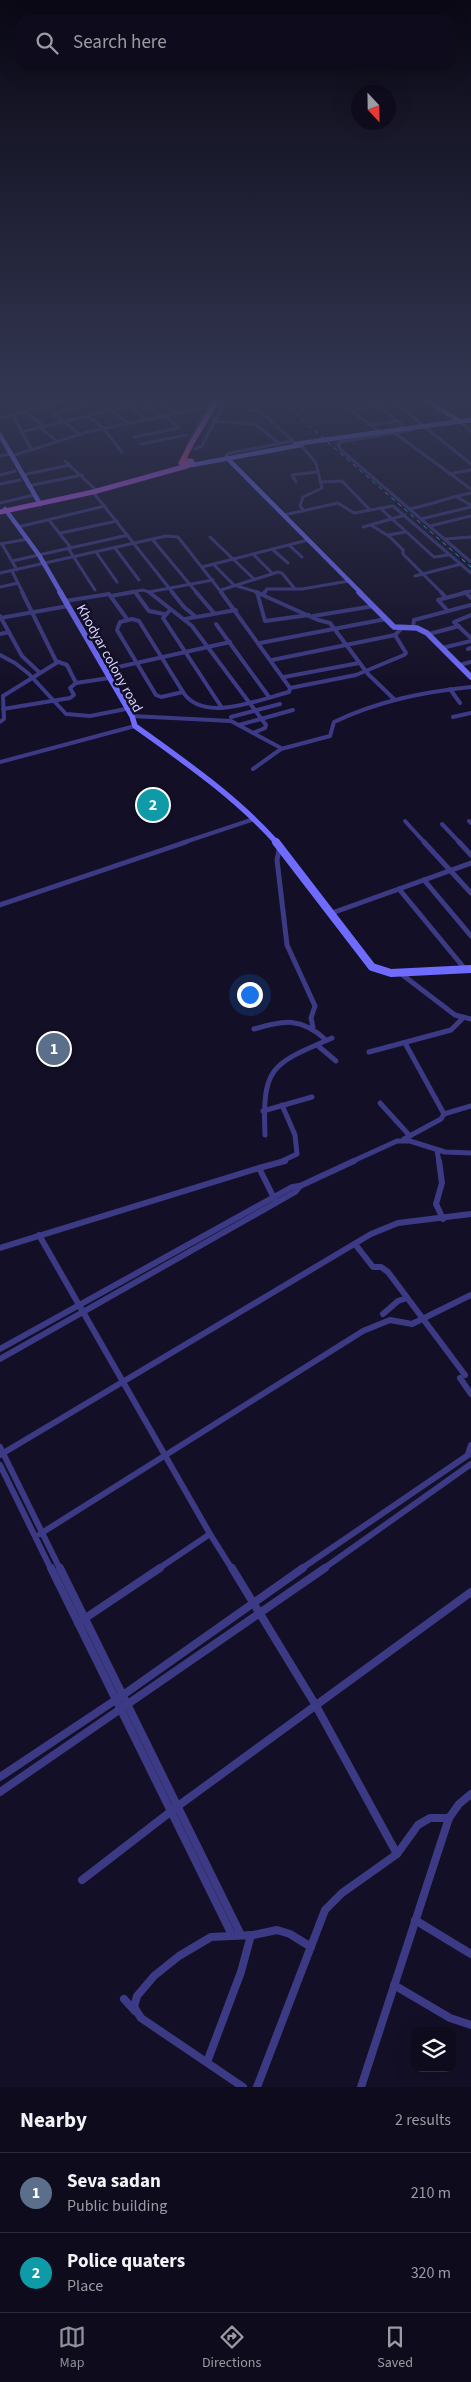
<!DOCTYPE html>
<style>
:root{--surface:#0e0b1c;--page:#171425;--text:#f1f3f6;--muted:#9b9ba3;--line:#2e2b3b;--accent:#8c9099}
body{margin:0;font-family:"Source Sans 3",sans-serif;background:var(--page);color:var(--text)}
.controls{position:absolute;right:15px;bottom:15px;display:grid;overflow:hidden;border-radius:10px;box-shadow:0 5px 20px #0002}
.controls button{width:45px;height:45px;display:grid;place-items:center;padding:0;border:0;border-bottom:1px solid var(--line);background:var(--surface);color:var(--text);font:25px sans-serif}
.compass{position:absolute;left:351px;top:85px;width:45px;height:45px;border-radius:50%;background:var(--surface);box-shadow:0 5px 20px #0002;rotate:158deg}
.you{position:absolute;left:249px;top:994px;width:18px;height:18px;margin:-12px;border:4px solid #fff;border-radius:50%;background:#1a73e8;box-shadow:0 0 0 8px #1a73e833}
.badge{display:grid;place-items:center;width:32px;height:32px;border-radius:50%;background:var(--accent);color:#fff;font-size:16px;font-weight:700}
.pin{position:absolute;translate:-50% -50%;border:2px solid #fff;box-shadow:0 1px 5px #0006}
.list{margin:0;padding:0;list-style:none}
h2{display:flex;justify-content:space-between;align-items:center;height:65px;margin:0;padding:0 20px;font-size:21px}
h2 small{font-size:16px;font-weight:400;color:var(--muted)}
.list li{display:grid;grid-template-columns:32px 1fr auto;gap:15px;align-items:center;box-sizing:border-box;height:80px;padding:0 20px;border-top:1px solid var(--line)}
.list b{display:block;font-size:19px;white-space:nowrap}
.list p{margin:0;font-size:16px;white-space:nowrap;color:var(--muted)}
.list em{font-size:16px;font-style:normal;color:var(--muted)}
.icon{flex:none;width:28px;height:28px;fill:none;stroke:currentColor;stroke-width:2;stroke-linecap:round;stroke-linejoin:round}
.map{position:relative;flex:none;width:471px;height:2087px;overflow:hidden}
.search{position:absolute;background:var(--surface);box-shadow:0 5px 20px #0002;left:15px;right:15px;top:15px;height:55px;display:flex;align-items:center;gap:12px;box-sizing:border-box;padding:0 18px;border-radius:15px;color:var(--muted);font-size:19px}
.sheet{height:225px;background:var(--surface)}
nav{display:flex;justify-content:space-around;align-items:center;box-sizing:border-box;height:70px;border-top:1px solid var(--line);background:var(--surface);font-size:14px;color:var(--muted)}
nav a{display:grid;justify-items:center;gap:2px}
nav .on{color:var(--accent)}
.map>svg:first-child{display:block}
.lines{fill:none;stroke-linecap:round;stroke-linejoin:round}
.stream{stroke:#0c2248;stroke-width:1}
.street-far4{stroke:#3d3a85;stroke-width:3}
.street-far3{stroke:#3d3a85;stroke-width:4}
.street-far2{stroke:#3d3a85;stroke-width:5}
.street-far1{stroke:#3d3a85;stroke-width:6}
.street{stroke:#3d3a85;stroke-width:8}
.secondary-far2{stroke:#6f6bff;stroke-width:4.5}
.secondary-far1{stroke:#6f6bff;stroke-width:5.5}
.secondary{stroke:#6f6bff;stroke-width:8}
.primary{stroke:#c25bff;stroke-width:5}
.highway{stroke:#ff4fa3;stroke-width:5.5}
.rail{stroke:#00e5ff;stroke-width:1;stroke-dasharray:4.5 4;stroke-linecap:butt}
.secondary-bridge{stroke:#6f6bff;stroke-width:4.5}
.primary-bridge{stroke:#c25bff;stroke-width:5}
.labels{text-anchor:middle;stroke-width:5;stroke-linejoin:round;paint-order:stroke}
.far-street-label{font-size:14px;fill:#d9d4ff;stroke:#130f26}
</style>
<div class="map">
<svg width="471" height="2087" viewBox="0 0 471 2087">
<rect width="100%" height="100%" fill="#130f26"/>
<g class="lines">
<g class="stream">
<polyline points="405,397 451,422"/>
<polyline points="456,426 471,448"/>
</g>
<g class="street-far4">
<polyline points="32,397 36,402"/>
<polyline points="92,397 128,423"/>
<polyline points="122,397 145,419"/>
<polyline points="139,397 160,416"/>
<polyline points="158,397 174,413"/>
<polyline points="332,397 383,434"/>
<polyline points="388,397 471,464"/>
<polyline points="4,398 9,408"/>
<polyline points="0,399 19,397"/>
<polyline points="378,405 408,430"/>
<polyline points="45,406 79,434"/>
<polyline points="351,410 395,402"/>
<polyline points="24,411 44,426"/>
<polyline points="54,413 99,402"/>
<polyline points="12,414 31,449"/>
<polyline points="165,415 179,428"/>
<polyline points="88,416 103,428 122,452"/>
<polyline points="0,418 83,397"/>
<polyline points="213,421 255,424 280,444"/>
<polyline points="463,424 471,432"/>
<polyline points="372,425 398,421"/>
<polyline points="40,428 57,441"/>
<polyline points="22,432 131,405"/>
<polyline points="396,434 471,489"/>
<polyline points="134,437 179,428"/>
<polyline points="342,440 338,444 341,450 471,562"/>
<polyline points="340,442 412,430"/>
<polyline points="141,444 186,435"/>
<polyline points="301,445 316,463 322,488 303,497 300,506 304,511"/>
<polyline points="189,448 188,445 214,397"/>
<polyline points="195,449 202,446 227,397"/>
<polyline points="0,456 10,454"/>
<polyline points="12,456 87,432 223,404"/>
<polyline points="227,458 226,455 230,453 293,441 261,412 249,410"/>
<polyline points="65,461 95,489"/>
<polyline points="449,474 471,470"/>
<polyline points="0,475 15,471"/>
<polyline points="22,475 70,465"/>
<polyline points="296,482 292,475 317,472"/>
<polyline points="320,482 342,481 370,510"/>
<polyline points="0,484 20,480"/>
<polyline points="28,486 82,475"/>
<polyline points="93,492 173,593"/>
<polyline points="457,497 471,505"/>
<polyline points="0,503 34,495"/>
<polyline points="380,508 434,557 448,555"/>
<path d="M 409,509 C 431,505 449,497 471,493"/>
<polyline points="284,515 338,503 354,513 393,506 471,573"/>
<polyline points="421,519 471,507"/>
<polyline points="49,520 71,548"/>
<polyline points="371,525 390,537 403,550 403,554 442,593"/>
<polyline points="430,526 471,516"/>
<polyline points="18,527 105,506"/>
<polyline points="363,527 405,515"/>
<polyline points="61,533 117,521"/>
<polyline points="388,535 406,532"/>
<polyline points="210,537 254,579"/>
<polyline points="152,539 197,593"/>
<polyline points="445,539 471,537"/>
<polyline points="0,544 28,539"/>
<polyline points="2,544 17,570"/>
<polyline points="289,545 302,557"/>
<polyline points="68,548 95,590"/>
<polyline points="115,548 139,580"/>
<polyline points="272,549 288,563"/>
<polyline points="96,552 117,582"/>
<polyline points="253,554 272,573"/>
<polyline points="12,561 128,535"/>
<polyline points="213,564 234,585 260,593"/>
<polyline points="202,567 308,540"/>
<polyline points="12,571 23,593"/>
<polyline points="0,573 166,536 178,537 222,593"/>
<polyline points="415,576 461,564"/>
<polyline points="0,587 18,583"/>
<polyline points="221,590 278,572 282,573 295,589"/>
<polyline points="134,591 136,593"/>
<polyline points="149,592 150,593"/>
<polyline points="126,593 143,590 149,592 213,580"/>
<polyline points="264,593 267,589 302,589 349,581"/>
<polyline points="463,593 471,591"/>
</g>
<g class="street-far3">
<polyline points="22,592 56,661 67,665 76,683 109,678"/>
<polyline points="135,592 149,611 164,614"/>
<polyline points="149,592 192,626 266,725 265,728 253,733"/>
<polyline points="172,592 184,607 196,617"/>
<polyline points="196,592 214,613"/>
<polyline points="256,592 318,620 330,623 368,674 395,700"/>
<polyline points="257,592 265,621 309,615"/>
<polyline points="441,592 445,597"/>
<polyline points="465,592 471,598"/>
<polyline points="263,594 265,592"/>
<polyline points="111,596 133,592"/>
<polyline points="65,601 109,594 127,619"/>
<polyline points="170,610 163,618 222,708"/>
<polyline points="448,611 438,600 468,592"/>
<polyline points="471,615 454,622 471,638"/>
<polyline points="0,616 22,656 39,672"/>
<polyline points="313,616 374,606"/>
<polyline points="0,618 68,606"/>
<polygon points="132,619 139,621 183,692 161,697 156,695 117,630 120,622"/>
<polyline points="185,619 236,610"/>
<polyline points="216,624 269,697"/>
<polyline points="413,627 414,620 471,605"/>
<polyline points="0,634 9,632"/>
<polyline points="429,634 459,626"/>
<polyline points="260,643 386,619"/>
<polyline points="442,648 471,641"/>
<polyline points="468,649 471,648"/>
<polyline points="0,655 15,663 29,674 66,714 90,716 126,709"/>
<polyline points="272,660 395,635 401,629"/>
<polyline points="459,665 471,662"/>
<polyline points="105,670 230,642"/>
<polyline points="284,677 359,663"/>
<polyline points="290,688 356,675 404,655 406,653 395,635"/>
<polyline points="450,689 460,703"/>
<path d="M 183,692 C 203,724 261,699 289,692 L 290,688 L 221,592"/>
<polyline points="3,709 70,698 74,695 70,688 76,683"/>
<polyline points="132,716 231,721 281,748"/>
<polyline points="231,717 280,704"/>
<polyline points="453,717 471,713"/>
<polyline points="0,722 4,719 3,696 58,662"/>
<polyline points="239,725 293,710"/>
<polyline points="0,762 135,726"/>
<path d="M 253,769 L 281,749 L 330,736 L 334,722 C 378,701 423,692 471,687"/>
<polyline points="405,821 425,843"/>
<polyline points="469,821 471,823"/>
<polyline points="442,824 460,843"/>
<polyline points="182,843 254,819"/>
</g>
<g class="street-far2">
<polyline points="424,842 471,893"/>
<polyline points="459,842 471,855"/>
<polyline points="280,846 277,860 287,945 315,1006 311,1018 313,1027"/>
<polyline points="424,880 471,936"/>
<polyline points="399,889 465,969"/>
<polyline points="0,905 186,842"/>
<polyline points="332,913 471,863"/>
<polyline points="400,973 455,1015 471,1019"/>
<path d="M 254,1029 C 284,1020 301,1017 326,1040"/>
<polyline points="317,1045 336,1061"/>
<polyline points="369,1052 451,1030 462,1019"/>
<polyline points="380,1103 410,1136"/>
<polyline points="263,1111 312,1097"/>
<polyline points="444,1114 471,1106"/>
<path d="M 265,1135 C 262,1066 272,1064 332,1038"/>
<polyline points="404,1139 441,1119 444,1114 405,1043"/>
<polyline points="437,1150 439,1162"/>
<polyline points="280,1162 297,1154 295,1135 282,1105"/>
<polyline points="351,1162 397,1141 410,1141 445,1152 471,1153"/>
</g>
<g class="street-far1">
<polyline points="439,1161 442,1183 436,1204 443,1219"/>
<polyline points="259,1168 285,1161"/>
<polyline points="39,1235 210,1534 232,1569"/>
<polyline points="355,1244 373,1267 381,1267 388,1272 465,1375"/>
<polyline points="0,1248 259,1168 274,1198"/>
<polyline points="383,1314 398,1301 407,1298"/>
<polyline points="0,1349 292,1187 300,1186 354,1161"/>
<polyline points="0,1359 295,1192 300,1186"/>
<polyline points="460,1378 471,1394"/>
<polyline points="0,1447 60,1569"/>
<polyline points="468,1454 471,1445"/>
<polyline points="0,1455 371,1234 398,1223 471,1214"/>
<polyline points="0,1465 51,1569"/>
<polyline points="40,1534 363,1331 390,1320 412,1324 471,1295"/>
<polyline points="158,1569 210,1534"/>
<polyline points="301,1569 471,1453"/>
<polyline points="323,1569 471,1464"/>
</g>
<g class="street">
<polyline points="51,1568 232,1935"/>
<polyline points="60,1568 241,1935"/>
<polyline points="232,1568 315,1704 397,1854"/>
<polyline points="78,1623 160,1568"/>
<polyline points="0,1777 123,1695 303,1568"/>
<polyline points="0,1792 325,1568"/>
<polyline points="82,1880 178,1806 471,1592"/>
<polyline points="415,1920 471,1954"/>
<polyline points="394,1985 450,2018 471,2025"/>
<polyline points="124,1999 135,2011"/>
<polyline points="207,2062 241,1972 251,1935"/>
<polyline points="243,2087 141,2018 134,2007 137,1996 154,1976 179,1956 211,1937 253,1935 277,1930 290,1934 311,1947"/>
<polyline points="257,2087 325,1910 342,1893 397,1854 418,1825 430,1818 449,1818"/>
<polyline points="361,2087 449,1818 459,1804 471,1794"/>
</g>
<g class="secondary-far2">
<polyline points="421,397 461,422"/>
<polyline points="373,433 471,420"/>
<polyline points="0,435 40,504"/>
<polyline points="227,458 361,593"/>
<polyline points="192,465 301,445"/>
<polyline points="5,509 39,555 61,593"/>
</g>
<g class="secondary-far1">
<path d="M 60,592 L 132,716 L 135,726 C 185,762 236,797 277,843"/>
<polyline points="359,592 394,627 417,628 427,633 471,677"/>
</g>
<polyline class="secondary" points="276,842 372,967 391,973 471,969"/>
<g class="primary">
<polygon points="184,461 191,461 193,464 183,466 181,463"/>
<polyline points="0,512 93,492 187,466"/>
</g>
<polyline class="highway" points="182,462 190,446"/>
<polyline class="rail" points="276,397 471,567"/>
<polyline class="secondary-bridge" points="295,444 373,433"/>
<polyline class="primary-bridge" points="190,446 219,397"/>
</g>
<linearGradient id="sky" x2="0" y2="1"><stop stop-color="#0a0815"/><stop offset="0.58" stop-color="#333752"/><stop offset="1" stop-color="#333752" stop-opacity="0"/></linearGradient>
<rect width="471" height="689" fill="url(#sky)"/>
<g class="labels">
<g class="far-street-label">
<text transform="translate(110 658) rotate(61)" y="5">Khodyar colony road</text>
</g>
</g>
</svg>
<div class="controls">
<button><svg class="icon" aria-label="layers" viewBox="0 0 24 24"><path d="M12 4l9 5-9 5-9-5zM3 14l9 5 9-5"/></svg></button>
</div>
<svg class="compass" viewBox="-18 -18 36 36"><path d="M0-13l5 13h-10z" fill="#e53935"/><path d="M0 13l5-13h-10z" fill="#9b9ba3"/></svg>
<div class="you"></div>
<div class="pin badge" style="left:54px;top:1049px;background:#5c6f8a">1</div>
<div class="pin badge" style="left:153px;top:805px;background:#0f9aa8">2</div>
<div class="search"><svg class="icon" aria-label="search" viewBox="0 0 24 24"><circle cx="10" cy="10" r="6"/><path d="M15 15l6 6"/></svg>Search here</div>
</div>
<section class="sheet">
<h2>Nearby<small>2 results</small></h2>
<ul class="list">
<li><span class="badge" style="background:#5c6f8a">1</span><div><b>Seva sadan</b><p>Public building</p></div><em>210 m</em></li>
<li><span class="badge" style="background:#0f9aa8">2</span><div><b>Police quaters</b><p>Place</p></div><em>320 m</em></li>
</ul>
</section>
<nav>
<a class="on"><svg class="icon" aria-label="map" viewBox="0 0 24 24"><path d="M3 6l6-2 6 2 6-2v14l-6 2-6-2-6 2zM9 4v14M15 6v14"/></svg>Map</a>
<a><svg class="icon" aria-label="directions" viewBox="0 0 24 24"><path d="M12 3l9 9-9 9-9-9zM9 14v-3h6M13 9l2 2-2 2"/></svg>Directions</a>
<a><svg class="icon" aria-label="saved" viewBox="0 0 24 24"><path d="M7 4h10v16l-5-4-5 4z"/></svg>Saved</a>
</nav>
